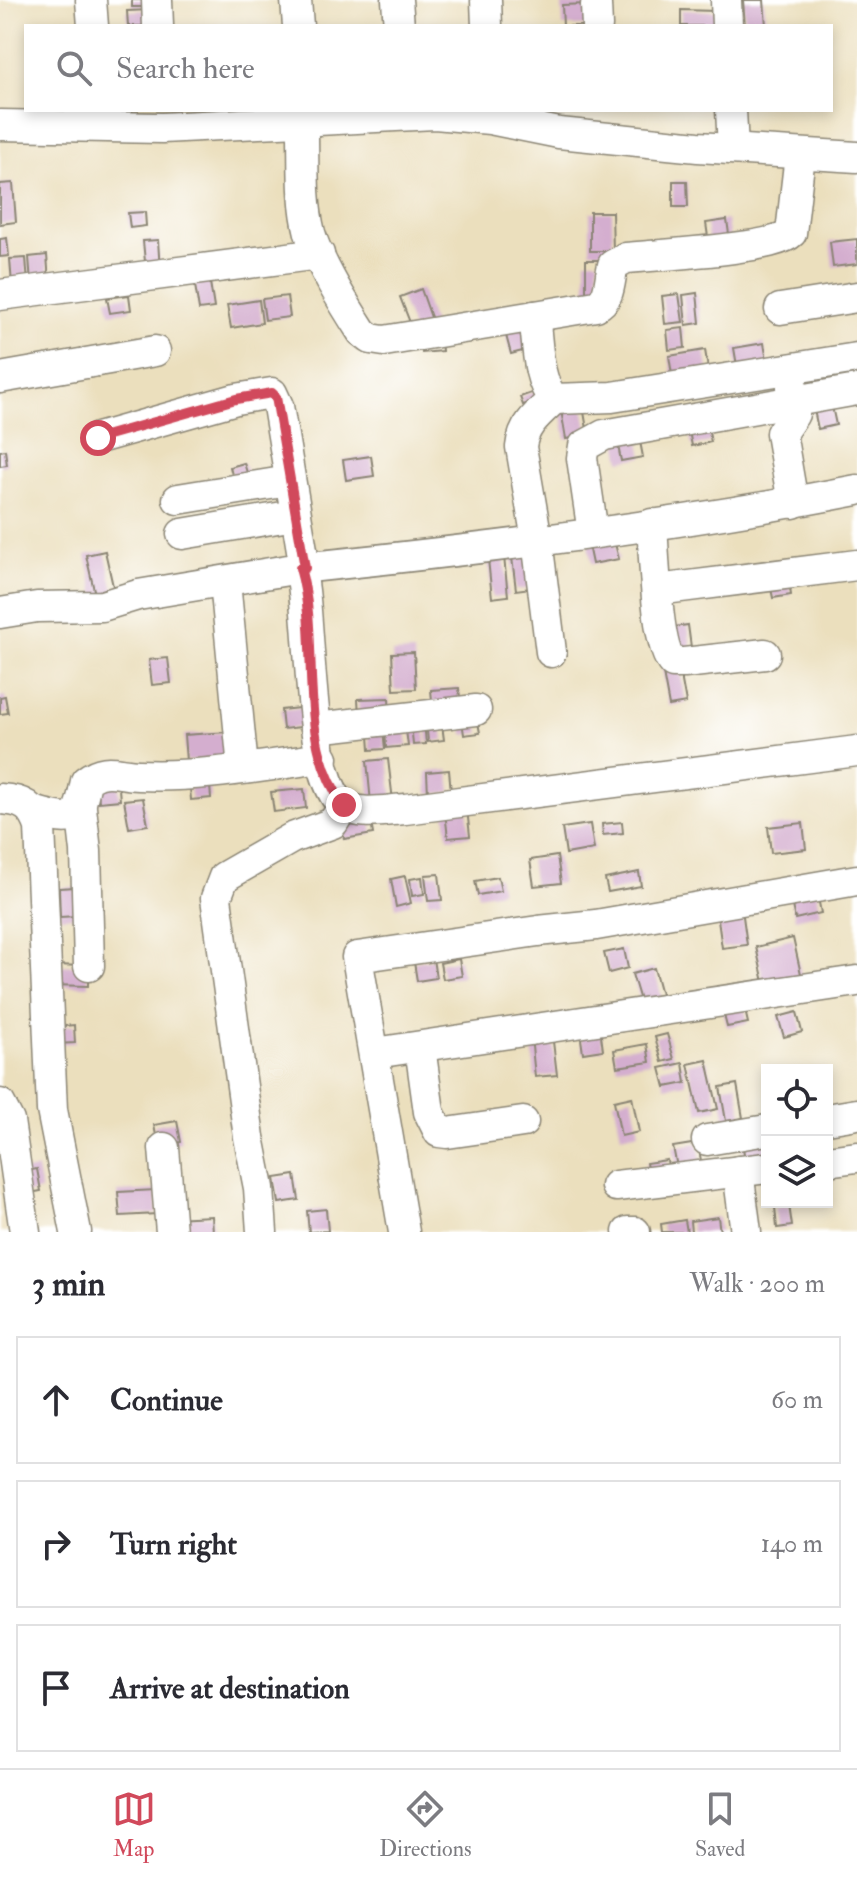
<!DOCTYPE html>
<meta charset="utf-8">
<style>
:root{--surface:#fff;--page:#f7f7f7;--text:#2b2b33;--muted:#7c7c81;--line:#e1e1e2;--accent:#d1495b}
body{margin:0;font-family:"IM FELL Double Pica",serif;background:var(--page);color:var(--text)}
.controls{position:absolute;right:24px;bottom:24px;display:grid;overflow:hidden;border-radius:0px;box-shadow:0 4px 12px #0003}
.controls button{width:72px;height:72px;display:grid;place-items:center;padding:0;border:0;border-bottom:2px solid var(--line);background:var(--surface);color:var(--text);font:40px sans-serif}
.stop{position:absolute;width:24px;height:24px;margin:-18px;border:6px solid #d1495b;border-radius:50%;background:#fff}
.stop.end{background:#d1495b;border-color:#fff;box-shadow:0 2px 8px #0008}
.list{margin:0;padding:0;list-style:none}
h2{display:flex;justify-content:space-between;align-items:center;height:104px;margin:0;padding:0 32px;font-size:34px}
h2 small{font-size:26px;font-weight:400;color:var(--muted)}
.list li{display:grid;grid-template-columns:52px 1fr auto;gap:24px;align-items:center;box-sizing:border-box;height:128px;margin:0 16px 16px;padding:0 16px;border:2px solid var(--line);border-radius:0px}
.list b{display:block;font-size:30px;white-space:nowrap}
.list em{font-size:26px;font-style:normal;color:var(--muted)}
.icon{flex:none;width:44px;height:44px;fill:none;stroke:currentColor;stroke-width:2;stroke-linecap:round;stroke-linejoin:round}
.map{position:relative;flex:none;width:857px;height:1232px;overflow:hidden}
.search{position:absolute;background:var(--surface);box-shadow:0 4px 12px #0003;left:24px;right:24px;top:24px;height:88px;display:flex;align-items:center;gap:20px;box-sizing:border-box;padding:0 28px;border-radius:0px;color:var(--muted);font-size:30px}
.sheet{height:536px;background:var(--surface)}
nav{display:flex;justify-content:space-around;align-items:center;box-sizing:border-box;height:112px;border-top:2px solid var(--line);background:var(--surface);font-size:22px;color:var(--muted)}
nav a{display:grid;justify-items:center;gap:4px}
nav .on{color:var(--accent)}
.map>svg:first-child{display:block}
.building{fill:#d4aecf}
.lines{fill:none;stroke-linecap:round;stroke-linejoin:round}
.minor-casing{stroke:#8b8574;stroke-width:33}
.minor{stroke:#fff;stroke-width:30}
.route{stroke:#d1495b;stroke-width:10}
</style>
<div class="map">
<svg width="857" height="1232" viewBox="0 0 857 1232">
<rect width="100%" height="100%" fill="#fff"/>
<filter id="ink" filterUnits="userSpaceOnUse"><feTurbulence type="fractalNoise" baseFrequency=".0125" numOctaves="2"/><feDisplacementMap in="SourceGraphic" scale="16" xChannelSelector="R" yChannelSelector="G"/><feConvolveMatrix kernelMatrix="1 2 1 2 8 2 1 2 1" color-interpolation-filters="sRGB"/></filter>
<filter id="wash" filterUnits="userSpaceOnUse"><feTurbulence type="fractalNoise" baseFrequency=".006" numOctaves="4" result="noise"/><feDisplacementMap in="SourceGraphic" scale="32" xChannelSelector="R" yChannelSelector="G"/><feGaussianBlur stdDeviation="1.8" result="paint"/><feColorMatrix in="noise" values="0 0 0 0 0 0 0 0 0 0 0 0 0 0 0 0 0 1.4 0 .05"/><feComposite in="paint" operator="in"/></filter>
<g filter="url(#wash)">
<rect width="100%" height="100%" fill="#ebdfbd"/>
<g id="blocks">
<g class="building">
<polygon points="132,0 145,0 146,7 132,7"/>
<polygon points="743,0 764,0 766,26 745,26"/>
<polygon points="587,4 588,26 563,26 562,5"/>
<polygon points="149,10 150,26 128,26 127,11"/>
<polygon points="681,10 716,11 716,26 681,26"/>
<polygon points="673,181 687,181 688,207 673,207"/>
<polygon points="13,183 16,222 0,224 0,184"/>
<polygon points="145,212 146,226 130,228 128,213"/>
<polygon points="590,212 612,212 613,251 590,251"/>
<polygon points="727,220 730,241 709,244 706,223"/>
<polygon points="7,238 9,256 0,257 0,239"/>
<polygon points="857,239 857,264 833,267 830,242"/>
<polygon points="158,240 160,271 146,272 143,241"/>
<polygon points="47,255 49,282 31,283 29,257"/>
<polygon points="26,258 28,284 12,285 10,259"/>
<rect x="586" y="260" width="12" height="38"/>
<polygon points="209,276 214,308 199,310 194,279"/>
<polygon points="421,289 433,323 413,330 400,297"/>
<polygon points="697,293 700,323 686,325 683,295"/>
<polygon points="679,294 683,322 665,324 662,296"/>
<polygon points="129,295 131,310 110,313 107,298"/>
<polygon points="287,296 290,317 265,320 262,299"/>
<polygon points="259,300 262,323 231,328 227,305"/>
<polygon points="524,323 530,349 511,354 504,328"/>
<polygon points="683,328 685,348 669,350 667,330"/>
<polygon points="441,339 442,351 422,353 421,341"/>
<polygon points="764,343 768,367 738,372 734,348"/>
<polygon points="705,350 709,375 673,381 669,356"/>
<polygon points="542,389 545,398 523,405 520,397"/>
<polygon points="830,397 836,425 818,429 812,400"/>
<polygon points="583,406 588,435 566,439 561,410"/>
<polygon points="707,423 711,442 692,446 688,426"/>
<polygon points="638,431 643,457 621,461 616,435"/>
<polygon points="5,450 7,465 0,466 0,451"/>
<polygon points="371,456 374,476 346,480 343,460"/>
<polygon points="244,463 249,479 234,483 230,467"/>
<polygon points="614,540 619,559 592,564 588,545"/>
<polygon points="534,546 539,587 516,590 511,549"/>
<polygon points="503,547 508,596 492,598 487,549"/>
<polygon points="105,551 115,595 96,599 86,555"/>
<polygon points="788,575 791,595 773,598 769,579"/>
<polygon points="688,625 692,655 671,658 667,628"/>
<polygon points="414,652 416,689 394,690 392,653"/>
<polygon points="168,658 171,683 152,685 149,660"/>
<polygon points="679,665 686,703 669,706 662,668"/>
<polygon points="459,688 461,708 433,711 431,690"/>
<polygon points="5,696 8,713 0,714 0,697"/>
<polygon points="389,698 390,714 359,715 358,699"/>
<polygon points="308,707 310,726 283,729 281,710"/>
<polygon points="476,711 480,733 464,735 461,713"/>
<polygon points="441,717 444,740 428,742 426,719"/>
<polygon points="382,721 385,749 370,750 368,722"/>
<polygon points="424,721 426,744 413,745 411,722"/>
<polygon points="405,722 408,746 386,748 385,723"/>
<polygon points="228,732 230,758 186,761 184,735"/>
<polygon points="388,759 393,801 371,803 367,761"/>
<polygon points="449,770 451,792 428,794 427,772"/>
<polygon points="209,774 211,798 191,800 189,775"/>
<polygon points="118,777 120,800 99,802 97,779"/>
<polygon points="304,789 306,808 274,812 271,792"/>
<polygon points="143,798 148,825 129,828 124,800"/>
<polygon points="467,809 470,836 448,838 445,812"/>
<polygon points="370,817 373,834 344,839 341,822"/>
<polygon points="622,822 623,833 603,835 602,824"/>
<polygon points="803,823 806,849 771,853 768,827"/>
<polygon points="590,824 594,849 566,854 562,828"/>
<polygon points="557,856 561,883 534,886 530,860"/>
<polygon points="639,872 641,886 608,892 605,879"/>
<polygon points="439,874 442,900 428,901 425,875"/>
<polygon points="405,876 411,903 396,907 391,879"/>
<polygon points="422,877 424,894 412,896 410,879"/>
<polygon points="498,877 501,891 478,895 475,881"/>
<polygon points="76,887 77,916 60,917 59,888"/>
<polygon points="817,892 821,913 795,919 790,897"/>
<polygon points="742,909 747,945 722,948 717,913"/>
<polygon points="793,938 803,983 766,991 756,947"/>
<polygon points="624,949 628,968 609,973 604,953"/>
<polygon points="433,959 436,978 417,981 414,962"/>
<polygon points="459,959 462,976 443,979 440,963"/>
<polygon points="51,965 88,966 88,986 51,985"/>
<polygon points="654,968 662,998 641,1004 632,974"/>
<polygon points="744,1006 748,1023 727,1027 723,1011"/>
<polygon points="797,1012 802,1032 784,1037 778,1017"/>
<polygon points="599,1021 603,1050 583,1053 579,1025"/>
<polygon points="74,1025 75,1043 55,1044 54,1027"/>
<polygon points="552,1033 557,1075 535,1077 531,1036"/>
<polygon points="667,1034 674,1059 662,1062 655,1037"/>
<polygon points="647,1044 650,1062 617,1067 614,1050"/>
<polygon points="707,1060 718,1109 699,1113 688,1064"/>
<polygon points="683,1063 686,1083 665,1087 660,1068"/>
<polygon points="737,1084 743,1118 726,1121 720,1087"/>
<polygon points="632,1097 639,1132 621,1136 614,1101"/>
<polygon points="177,1121 181,1142 158,1146 154,1125"/>
<polygon points="767,1134 767,1165 747,1169 741,1138"/>
<polygon points="698,1143 702,1167 678,1172 673,1147"/>
<polygon points="667,1160 670,1177 649,1181 646,1163"/>
<polygon points="37,1169 41,1191 24,1194 20,1172"/>
<polygon points="295,1175 299,1200 279,1203 275,1178"/>
<polygon points="156,1190 157,1214 120,1216 118,1192"/>
<polygon points="789,1205 792,1226 777,1228 775,1207"/>
<polygon points="326,1209 328,1231 309,1232 307,1211"/>
<polygon points="212,1216 213,1232 173,1232 173,1218"/>
<polygon points="718,1217 720,1232 691,1232 690,1221"/>
<polygon points="685,1220 687,1232 662,1232 661,1224"/>
</g>
</g>
</g>
<g filter="url(#ink)">
<use href="#blocks" fill-opacity="0" stroke="#8b8574" stroke-width="2"/>
<g class="lines">
<g class="minor-casing">
<g id="minor">
<polyline points="91,0 93,26"/>
<polyline points="157,0 158,26"/>
<polyline points="296,0 298,26"/>
<polyline points="397,0 399,26"/>
<polyline points="486,0 487,26"/>
<polyline points="726,0 727,26"/>
<polyline points="596,5 597,26"/>
<path d="M 302,110 C 305,150 300,194 310,233 C 319,264 344,304 362,332 L 371,339 L 384,341 L 596,306 C 611,299 609,280 613,265 L 626,258 C 655,255 775,249 791,233 L 800,155"/>
<polyline points="731,110 733,148"/>
<polyline points="0,125 162,128 435,114 490,119 559,133 698,147 857,157"/>
<polyline points="0,295 319,254"/>
<polyline points="780,309 857,297"/>
<path d="M 534,316 C 538,340 536,380 554,399 L 612,397 L 857,358"/>
<polyline points="0,378 155,351"/>
<polyline points="792,387 794,414 781,433 793,503"/>
<polyline points="98,438 236,399 272,393 278,406 305,568"/>
<polyline points="178,499 289,481"/>
<path d="M 652,524 C 654,550 656,647 673,663 L 684,663 L 765,654"/>
<polyline points="593,533 582,458 584,446 604,435 857,390"/>
<polyline points="182,534 295,515"/>
<path d="M 300,568 C 486,549 673,526 857,490"/>
<polyline points="225,582 243,768"/>
<polyline points="657,590 857,565"/>
<path d="M 0,613 L 37,607 L 102,606 L 138,595 L 300,568 C 313,615 305,781 345,806 C 361,816 387,810 405,809 L 857,751"/>
<path d="M 551,652 L 537,540 L 521,447 C 523,425 539,413 554,399"/>
<polyline points="316,728 476,710"/>
<path d="M 0,799 C 23,800 33,806 40,827 L 52,1110 L 76,1232"/>
<polyline points="81,808 86,851 89,966"/>
<path d="M 36,812 C 76,823 78,821 86,781 C 104,766 117,774 138,775 C 199,778 262,766 323,758"/>
<polyline points="420,1047 429,1112 439,1132 447,1133 523,1122"/>
<polyline points="375,1053 857,981"/>
<polyline points="0,1104 9,1121 25,1232"/>
<polyline points="827,1119 857,1114"/>
<polyline points="707,1140 767,1130"/>
<polyline points="164,1148 171,1232"/>
<polyline points="827,1161 857,1157"/>
<polyline points="738,1171 746,1232"/>
<polyline points="616,1186 767,1168"/>
<polyline points="262,1232 259,1188 249,1137 216,898 224,877 292,838 333,823 344,805"/>
<polyline points="404,1232 357,957 538,931 596,925 857,880"/>
<polyline points="628,1232 635,1232"/>
</g>
</g>
<use href="#minor" class="minor"/>
</g>
</g>
<g class="lines" filter="url(#ink)">
<path class="route" d="M 98,438 L 236,399 L 272,393 L 276,397 L 305,568 L 300,568 C 322,644 294,738 344,805"/>
</g>
</svg>
<div class="controls">
<button><svg class="icon" aria-label="locate" viewBox="0 0 24 24"><circle cx="12" cy="12" r="6"/><path d="M12 2v4M12 18v4M2 12h4M18 12h4"/></svg></button>
<button><svg class="icon" aria-label="layers" viewBox="0 0 24 24"><path d="M12 4l9 5-9 5-9-5zM3 14l9 5 9-5"/></svg></button>
</div>
<div class="stop" style="left:98px;top:438px"></div>
<div class="stop end" style="left:344px;top:805px"></div>
<div class="search"><svg class="icon" aria-label="search" viewBox="0 0 24 24"><circle cx="10" cy="10" r="6"/><path d="M15 15l6 6"/></svg>Search here</div>
</div>
<section class="sheet">
<h2>3 min<small>Walk · 200 m</small></h2>
<ul class="list">
<li><svg class="icon" aria-label="ahead" viewBox="0 0 24 24"><path d="M12 20V5M6 11l6-6 6 6"/></svg><div><b>Continue</b></div><em>60 m</em></li>
<li><svg class="icon" aria-label="right" viewBox="0 0 24 24"><path d="M7 20v-9h11M14 6l5 5-5 5"/></svg><div><b>Turn right</b></div><em>140 m</em></li>
<li><svg class="icon" aria-label="arrive" viewBox="0 0 24 24"><path d="M6 21V4h12l-3 4 3 4H6"/></svg><div><b>Arrive at destination</b></div></li>
</ul>
</section>
<nav>
<a class="on"><svg class="icon" aria-label="map" viewBox="0 0 24 24"><path d="M3 6l6-2 6 2 6-2v14l-6 2-6-2-6 2zM9 4v14M15 6v14"/></svg>Map</a>
<a><svg class="icon" aria-label="directions" viewBox="0 0 24 24"><path d="M12 3l9 9-9 9-9-9zM9 14v-3h6M13 9l2 2-2 2"/></svg>Directions</a>
<a><svg class="icon" aria-label="saved" viewBox="0 0 24 24"><path d="M7 4h10v16l-5-4-5 4z"/></svg>Saved</a>
</nav>
